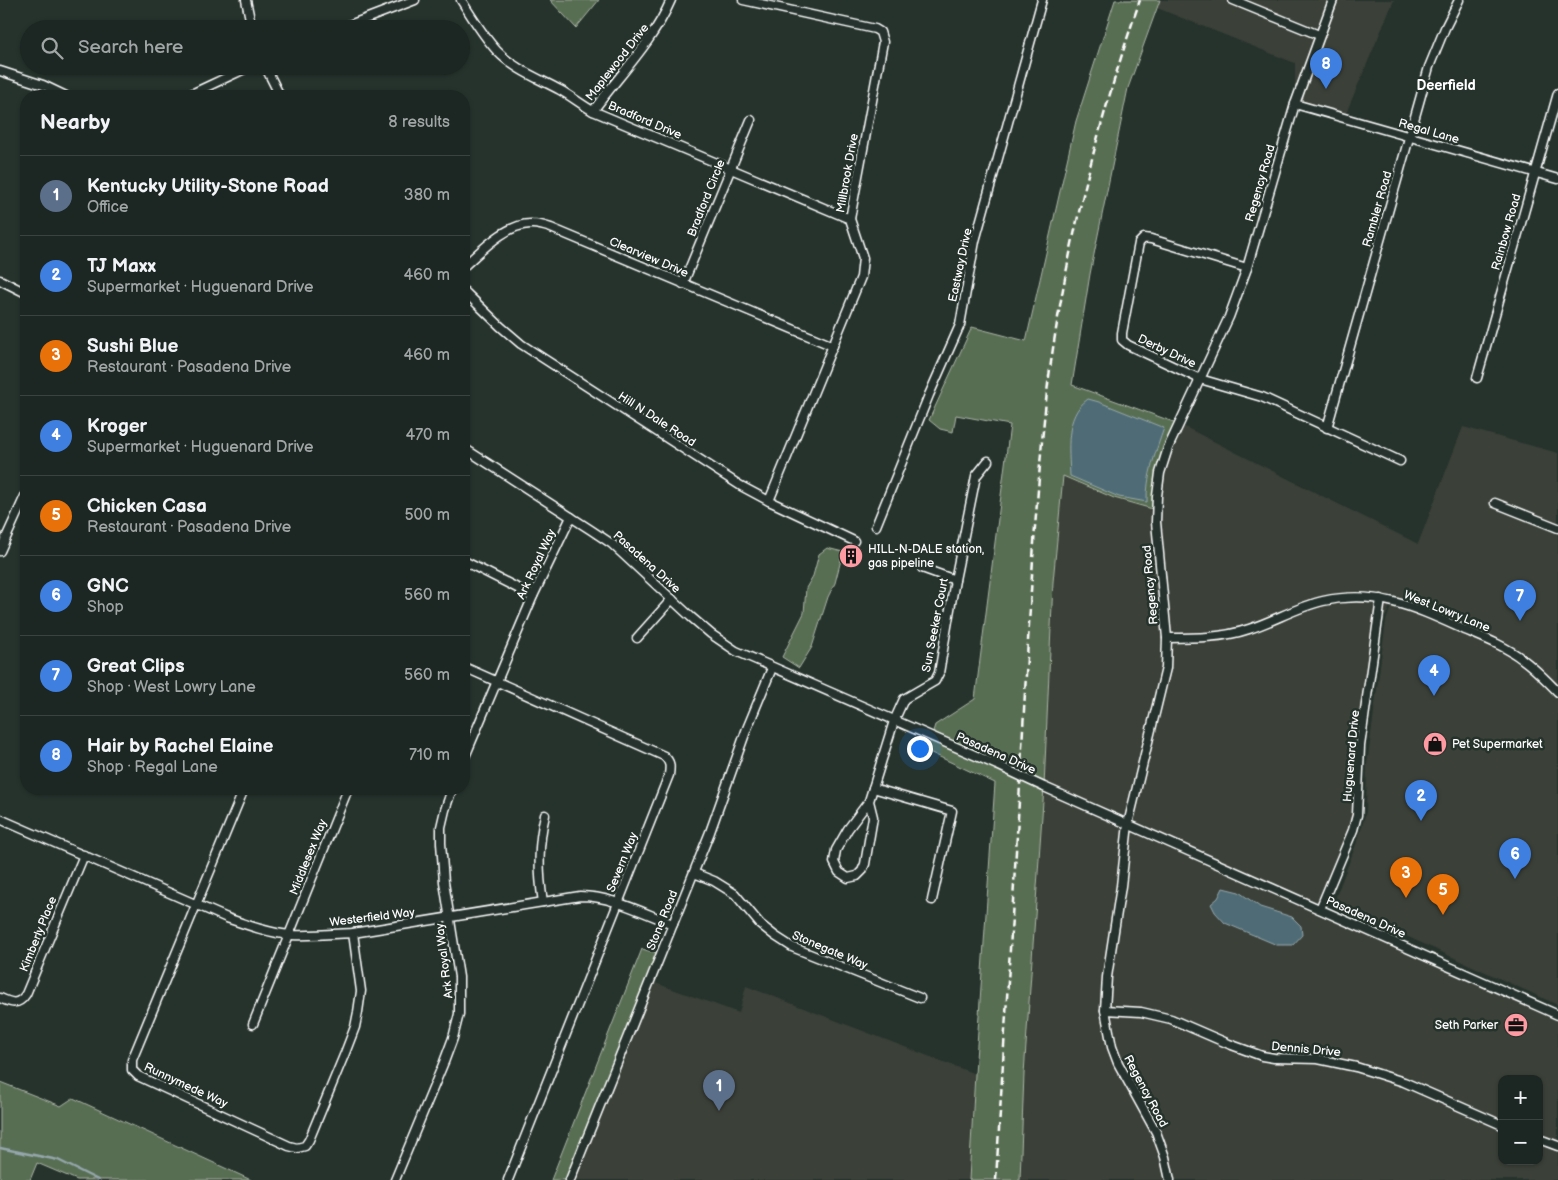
<!DOCTYPE html>
<meta charset="utf-8">
<style>
:root{--surface:#1c2622;--page:#252e2a;--text:#f1f3f6;--muted:#a0a5a5;--line:#3a4340;--accent:#bca0f2}
body{margin:0;font-family:"Balsamiq Sans",sans-serif;background:var(--page);color:var(--text)}
.controls{position:absolute;right:15px;bottom:15px;display:grid;overflow:hidden;border-radius:10px;box-shadow:0 1px 4px #0004}
.controls button{width:45px;height:45px;display:grid;place-items:center;padding:0;border:0;border-bottom:1px solid var(--line);background:var(--surface);color:var(--text);font:25px sans-serif}
.you{position:absolute;left:919px;top:748px;width:18px;height:18px;margin:-12px;border:4px solid #fff;border-radius:50%;background:#1a73e8;box-shadow:0 0 0 8px #1a73e833}
.badge{display:grid;place-items:center;width:32px;height:32px;border-radius:50%;background:var(--accent);color:#fff;font-size:16px;font-weight:700}
.pin{position:absolute;translate:-50% -41px;filter:drop-shadow(0 1px 2px #0008)}
.pin::after{content:'';position:absolute;top:26px;width:18px;height:15px;background:inherit;clip-path:polygon(0 0,100% 0,50% 100%)}
.list{margin:0;padding:0;list-style:none}
h2{display:flex;justify-content:space-between;align-items:center;height:65px;margin:0;padding:0 20px;font-size:21px}
h2 small{font-size:16px;font-weight:400;color:var(--muted)}
.list li{display:grid;grid-template-columns:32px 1fr auto;gap:15px;align-items:center;box-sizing:border-box;height:80px;padding:0 20px;border-top:1px solid var(--line)}
.list b{display:block;font-size:19px;white-space:nowrap}
.list p{margin:0;font-size:16px;white-space:nowrap;color:var(--muted)}
.list em{font-size:16px;font-style:normal;color:var(--muted)}
.icon{flex:none;width:28px;height:28px;fill:none;stroke:currentColor;stroke-width:2;stroke-linecap:round;stroke-linejoin:round}
.map{position:relative;flex:none;width:1558px;height:1180px;overflow:hidden}
.search{position:absolute;background:var(--surface);box-shadow:0 1px 4px #0004;left:20px;top:20px;width:450px;height:55px;display:flex;align-items:center;gap:12px;box-sizing:border-box;padding:0 18px;border-radius:28px;color:var(--muted);font-size:19px}
.panel{position:absolute;background:var(--surface);box-shadow:0 1px 4px #0004;left:20px;top:90px;width:450px;height:705px;border-radius:20px}
.map>svg:first-child{display:block}
.built{fill:#3a4038;fill-rule:evenodd}
.green{fill:#596e52;stroke:#acb6a8}
.water{fill:#506c76;stroke:#96a7ad}
.lines{fill:none;stroke-linecap:round;stroke-linejoin:round}
.stream{stroke:#96a7ad;stroke-width:2.5}
.minor-casing{stroke:#fff;stroke-width:11}
.minor{stroke:#26332d;stroke-width:8}
.rail{stroke:#fff;stroke-width:2.5;stroke-dasharray:8 4;stroke-linecap:butt}
.minor-bridge-casing{stroke:#fff;stroke-width:11;stroke-linecap:butt}
.minor-bridge{stroke:#26332d;stroke-width:8}
.labels{text-anchor:middle;stroke-width:5;stroke-linejoin:round;paint-order:stroke}
.street-label{font-size:12px;fill:#fff;stroke:#26332d}
.poi-label{font-size:12px;fill:#fff;stroke:#26332d;text-anchor:start}
.neighbourhood-label{font-size:14px;font-weight:bold;fill:#fff;stroke:#26332d}
</style>
<div class="map">
<svg width="1558" height="1180" viewBox="0 0 1558 1180">
<rect width="100%" height="100%" fill="#26332d"/>
<filter id="ink" filterUnits="userSpaceOnUse"><feTurbulence type="fractalNoise" baseFrequency=".02" numOctaves="2"/><feDisplacementMap in="SourceGraphic" scale="10" xChannelSelector="R" yChannelSelector="G"/><feConvolveMatrix kernelMatrix="1 2 1 2 8 2 1 2 1" color-interpolation-filters="sRGB"/></filter>
<g filter="url(#ink)">
<g class="built">
<polygon points="1160,0 1394,0 1344,118 1295,104 1295,63 1157,8"/>
<path d="M 1179,424 L 1418,544 L 1463,427 L 1558,453 L 1558,1005 L 1338,905 L 1336,896 L 1359,837 L 1366,812 L 1367,765 L 1386,621 L 1394,598 L 1376,637 L 1360,746 L 1357,815 L 1320,909 L 1558,1015 L 1558,1180 L 1020,1180 L 1024,1074 L 1044,787 L 1053,582 L 1063,475 L 1114,498 L 1155,509 L 1157,496 ZM 1502,1079 L 1539,1079 L 1539,1161 L 1502,1161 Z"/>
<polygon points="650,981 739,1013 746,986 975,1074 969,1180 571,1180"/>
</g>
<g class="green">
<polygon points="550,0 599,0 576,28"/>
<polygon points="1115,0 1160,0 1128,88 1090,274 1072,385 1179,424 1168,448 1156,510 1114,498 1063,476 1053,582 1044,787 1024,1074 1020,1180 969,1180 975,1074 995,783 927,751 935,725 975,699 1010,425 956,415 953,432 940,429 929,420 972,327 1026,341 1076,121"/>
<polygon points="827,548 843,552 835,583 828,597 812,647 799,668 782,657 804,613 806,588 813,576 819,554"/>
<polygon points="642,949 661,954 572,1180 551,1180"/>
<polygon points="0,1082 61,1106 73,1098 251,1180 77,1180 37,1163 30,1180 0,1180"/>
</g>
<g class="water">
<path d="M 1088,399 L 1099,402 L 1164,428 C 1156,451 1146,477 1147,502 L 1119,497 L 1070,476 C 1069,450 1064,416 1088,399 Z"/>
<polygon points="1223,888 1239,892 1260,907 1292,917 1301,926 1302,935 1293,945 1277,945 1225,923 1215,912 1211,904 1218,898"/>
</g>
<g class="lines">
<polyline class="stream" points="0,1148 58,1160 98,1180"/>
<g class="minor-casing">
<g id="minor">
<polyline points="246,0 252,29"/>
<path d="M 461,0 C 472,17 483,36 497,51 C 515,70 538,78 560,90 C 571,96 582,105 593,111 L 850,219"/>
<polyline points="743,0 875,29 880,32 883,42 850,219 863,258 861,277 769,501"/>
<polyline points="1233,0 1319,35"/>
<polyline points="339,29 415,0"/>
<polyline points="265,66 280,96"/>
<polyline points="0,71 43,85 66,96"/>
<polyline points="187,96 251,66"/>
<polyline points="1295,104 1558,179"/>
<path d="M 593,111 C 620,74 653,42 671,0"/>
<path d="M 464,266 C 481,251 507,223 532,224 C 538,224 545,226 551,228 L 833,346"/>
<polyline points="1247,268 1151,239 1144,238 1139,243 1138,248 1122,333 1122,340 1128,345 1200,379 1262,397 1400,461"/>
<polyline points="0,280 26,293"/>
<polyline points="683,284 751,120"/>
<polyline points="464,291 500,326 521,344 741,486 769,501 854,541"/>
<polyline points="1477,378 1558,93"/>
<polyline points="1327,428 1429,67 1445,28 1459,0"/>
<polyline points="464,448 591,530 612,544 691,617 711,634 736,651 997,765"/>
<polyline points="1495,503 1558,528"/>
<polyline points="876,526 929,395 960,325 975,241 1042,0"/>
<polyline points="0,551 26,494"/>
<polyline points="464,561 533,596"/>
<polyline points="922,568 955,580"/>
<polyline points="637,638 672,599"/>
<path d="M 1167,638 C 1194,638 1223,638 1249,629 C 1274,621 1297,607 1323,601 C 1378,589 1416,608 1465,630 C 1484,638 1505,646 1522,659 C 1535,668 1547,681 1558,692"/>
<path d="M 464,667 L 664,756 C 671,762 670,767 669,775 L 508,1180"/>
<polyline points="464,759 533,596 571,517"/>
<polyline points="1044,787 1558,1015"/>
<polyline points="873,788 952,811 932,900"/>
<polyline points="244,789 132,1060 132,1070 138,1076 289,1146 297,1148 305,1146 309,1140 345,1053 355,1027 358,1012 361,991 353,933"/>
<polyline points="869,801 873,817 865,864 862,871 857,876 848,878 839,872 834,862 836,850 848,829 869,801 894,721 904,699 935,681 939,673 955,580 976,476 988,461"/>
<path d="M 0,819 L 227,918 C 247,925 269,933 291,935 C 312,936 333,934 353,933 L 580,896 C 612,896 643,913 673,924"/>
<polyline points="694,873 714,881 735,894 760,924 775,936 792,947 920,998"/>
<path d="M 543,902 C 538,872 538,844 545,815"/>
<polyline points="1320,909 1353,830 1357,815 1360,746 1381,599"/>
<path d="M 0,998 C 11,1003 18,1006 26,994 L 84,855"/>
<polyline points="1105,1010 1141,1012 1171,1019 1229,1044 1262,1056 1274,1058 1318,1059 1356,1067 1404,1082 1502,1125"/>
<polyline points="253,1024 348,789"/>
<polyline points="1539,1139 1558,1146"/>
<polyline points="395,1180 444,1062 453,1038 459,1014 459,977 444,882 441,843 441,827 445,810 452,789"/>
<polyline points="570,1180 710,832 746,731 772,668"/>
<polyline points="1170,1180 1165,1157 1156,1132 1118,1063 1112,1047 1105,1010 1107,977 1121,886 1128,824 1166,668 1167,638 1156,522 1157,496 1160,473 1168,448 1229,317 1247,268 1295,104 1333,0"/>
</g>
</g>
<use href="#minor" class="minor"/>
<path class="rail" d="M 996,1180 C 1004,1042 1013,905 1021,767 C 1025,687 1030,607 1035,527 C 1039,480 1042,432 1048,384 C 1065,253 1097,125 1140,0"/>
<g class="minor-bridge-casing">
<polyline id="minor-bridge" points="997,765 1044,787"/>
</g>
<use href="#minor-bridge" class="minor-bridge"/>
</g>
</g>
<defs>
<g id="building-disc" transform="scale(1.25)"><circle r="9.5" fill="#ff9aa2" stroke="#26332d"/><path d="M-4-6H4V6H1V3H-1V6H-4ZM-2.5-4.3h1.7v1.8h-1.7ZM.8-4.3h1.7v1.8H.8ZM-2.5-1h1.7V.8h-1.7ZM.8-1h1.7V.8H.8Z" fill="#111"/></g>
<g id="shop-disc" transform="scale(1.25)"><circle r="9.5" fill="#ff9aa2" stroke="#26332d"/><path d="M-5-2.5h2.3a2.7 3.5 0 0 1 5.4 0H5L5.5 6h-11ZM-1.5-2.5h3a1.5 2.3 0 0 0-3 0Z" fill="#111"/></g>
<g id="office-disc" transform="scale(1.25)"><circle r="9.5" fill="#ff9aa2" stroke="#26332d"/><path d="M-6-3h4V-5.5h4V-3h4V5H-6ZM-1-4.5V-3h2v-1.5ZM-6 0V1H6V0Z" fill="#111"/></g>
</defs>
<g fill-rule="evenodd">
<use href="#building-disc" x="851" y="556"/>
<use href="#shop-disc" x="1435" y="744"/>
<use href="#office-disc" x="1516" y="1025"/>
</g>
<g class="labels">
<g class="street-label">
<text transform="translate(617 62) rotate(-52)" y="4">Maplewood Drive</text>
<text transform="translate(645 120) rotate(23)" y="4">Bradford Drive</text>
<text transform="translate(1429 131) rotate(16)" y="4">Regal Lane</text>
<text transform="translate(847 173) rotate(-80)" y="4">Millbrook Drive</text>
<text transform="translate(1260 183) rotate(-74)" y="4">Regency Road</text>
<text transform="translate(706 198) rotate(-68)" y="4">Bradford Circle</text>
<text transform="translate(1377 209) rotate(-74)" y="4">Rambler Road</text>
<text transform="translate(1506 232) rotate(-74)" y="4">Rainbow Road</text>
<text transform="translate(649 257) rotate(23)" y="4">Clearview Drive</text>
<text transform="translate(960 265) rotate(-78)" y="4">Eastway Drive</text>
<text transform="translate(1167 351) rotate(25)" y="4">Derby Drive</text>
<text transform="translate(657 419) rotate(33)" y="4">Hill N Dale Road</text>
<text transform="translate(647 562) rotate(42)" y="4">Pasadena Drive</text>
<text transform="translate(536 564) rotate(-65)" y="4">Ark Royal Way</text>
<text transform="translate(1150 585) rotate(-95)" y="4">Regency Road</text>
<text transform="translate(1447 611) rotate(22)" y="4">West Lowry Lane</text>
<text transform="translate(935 625) rotate(-79)" y="4">Sun Seeker Court</text>
<text transform="translate(996 753) rotate(24)" y="4">Pasadena Drive</text>
<text transform="translate(1351 756) rotate(-85)" y="4">Huguenard Drive</text>
<text transform="translate(308 857) rotate(-68)" y="4">Middlesex Way</text>
<text transform="translate(622 862) rotate(-68)" y="4">Severn Way</text>
<text transform="translate(372 917) rotate(-7)" y="4">Westerfield Way</text>
<text transform="translate(1366 917) rotate(24)" y="4">Pasadena Drive</text>
<text transform="translate(662 920) rotate(-68)" y="4">Stone Road</text>
<text transform="translate(38 934) rotate(-68)" y="4">Kimberly Place</text>
<text transform="translate(830 950) rotate(23)" y="4">Stonegate Way</text>
<text transform="translate(444 961) rotate(-97)" y="4">Ark Royal Way</text>
<text transform="translate(1306 1049) rotate(5)" y="4">Dennis Drive</text>
<text transform="translate(186 1085) rotate(25)" y="4">Runnymede Way</text>
<text transform="translate(1146 1091) rotate(62)" y="4">Regency Road</text>
</g>
<g class="poi-label">
<text x="868" y="553">HILL-N-DALE station,<tspan x="868" dy="14">gas pipeline</tspan></text>
<text x="1452" y="748">Pet Supermarket</text>
<text x="1498" y="1029" text-anchor="end">Seth Parker</text>
</g>
<g class="neighbourhood-label">
<text x="1446" y="90">Deerfield</text>
</g>
</g>
</svg>
<div class="controls">
<button>+</button>
<button>−</button>
</div>
<div class="you"></div>
<div class="pin badge" style="left:719px;top:1111px;background:#5c6f8a">1</div>
<div class="pin badge" style="left:1421px;top:821px;background:#3f7fe0">2</div>
<div class="pin badge" style="left:1406px;top:898px;background:#e8710a">3</div>
<div class="pin badge" style="left:1434px;top:696px;background:#3f7fe0">4</div>
<div class="pin badge" style="left:1443px;top:915px;background:#e8710a">5</div>
<div class="pin badge" style="left:1515px;top:879px;background:#3f7fe0">6</div>
<div class="pin badge" style="left:1520px;top:621px;background:#3f7fe0">7</div>
<div class="pin badge" style="left:1326px;top:89px;background:#3f7fe0">8</div>
<div class="search"><svg class="icon" aria-label="search" viewBox="0 0 24 24"><circle cx="10" cy="10" r="6"/><path d="M15 15l6 6"/></svg>Search here</div>
<section class="panel">
<h2>Nearby<small>8 results</small></h2>
<ul class="list">
<li><span class="badge" style="background:#5c6f8a">1</span><div><b>Kentucky Utility-Stone Road</b><p>Office</p></div><em>380 m</em></li>
<li><span class="badge" style="background:#3f7fe0">2</span><div><b>TJ Maxx</b><p>Supermarket · Huguenard Drive</p></div><em>460 m</em></li>
<li><span class="badge" style="background:#e8710a">3</span><div><b>Sushi Blue</b><p>Restaurant · Pasadena Drive</p></div><em>460 m</em></li>
<li><span class="badge" style="background:#3f7fe0">4</span><div><b>Kroger</b><p>Supermarket · Huguenard Drive</p></div><em>470 m</em></li>
<li><span class="badge" style="background:#e8710a">5</span><div><b>Chicken Casa</b><p>Restaurant · Pasadena Drive</p></div><em>500 m</em></li>
<li><span class="badge" style="background:#3f7fe0">6</span><div><b>GNC</b><p>Shop</p></div><em>560 m</em></li>
<li><span class="badge" style="background:#3f7fe0">7</span><div><b>Great Clips</b><p>Shop · West Lowry Lane</p></div><em>560 m</em></li>
<li><span class="badge" style="background:#3f7fe0">8</span><div><b>Hair by Rachel Elaine</b><p>Shop · Regal Lane</p></div><em>710 m</em></li>
</ul>
</section>
</div>
